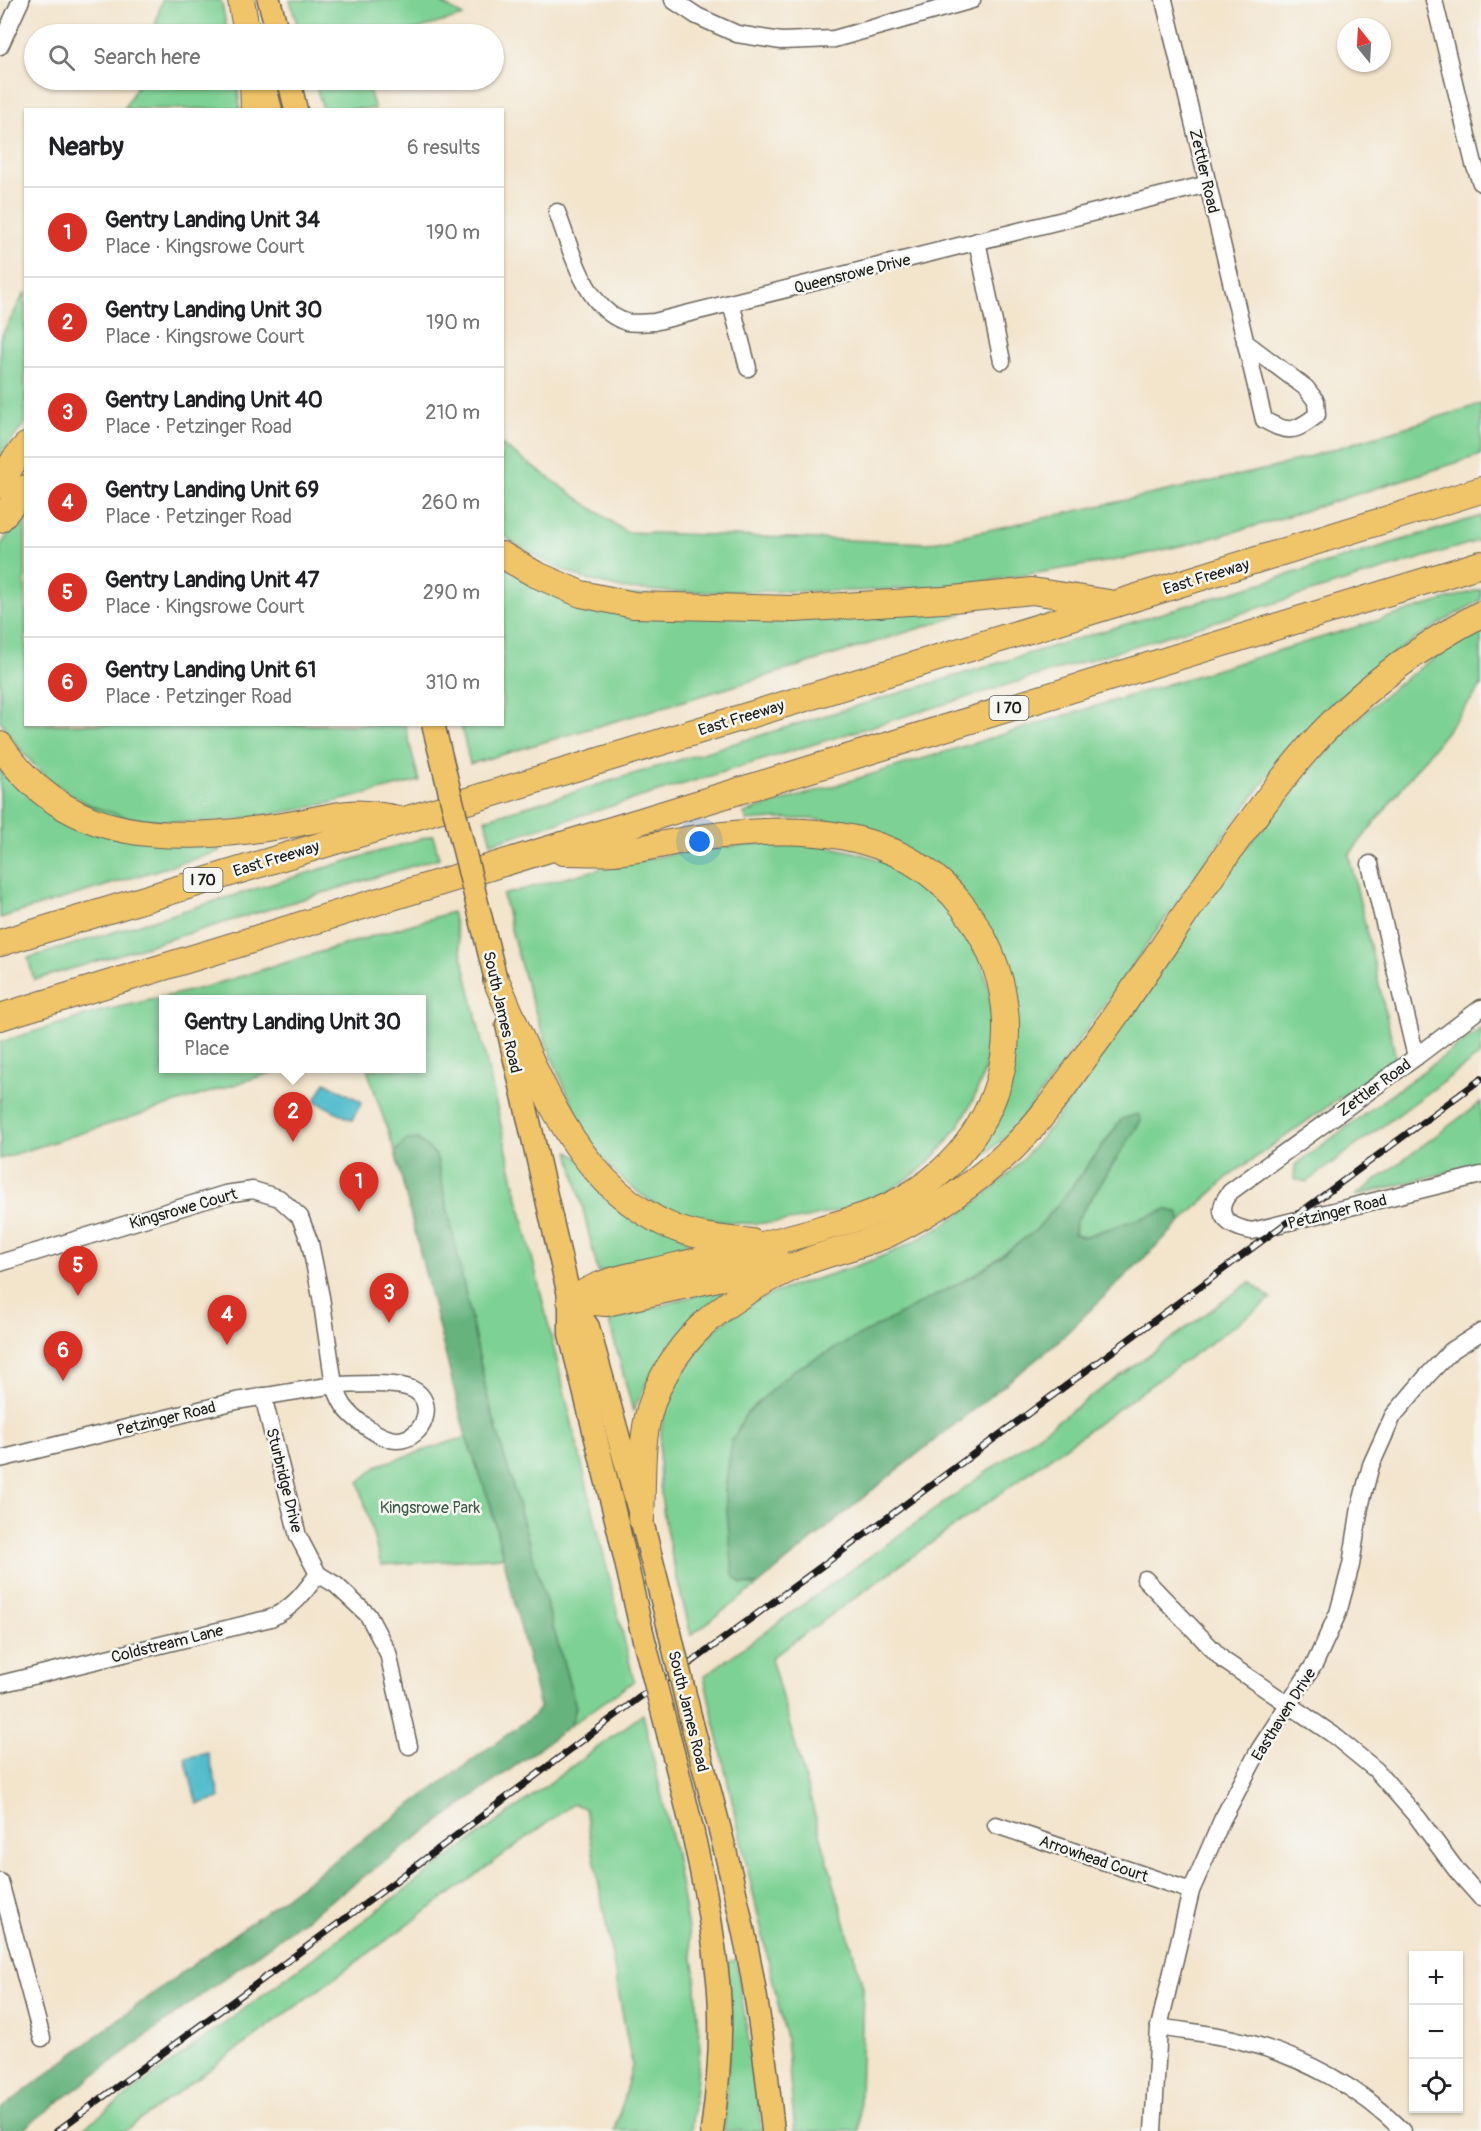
<!DOCTYPE html>
<meta charset="utf-8">
<style>
:root{--surface:#fff;--page:#f2f2f2;--text:#202124;--muted:#757577;--line:#e0e0e0;--accent:#d93025}
body{margin:0;font-family:Pangolin,sans-serif;background:var(--page);color:var(--text)}
.controls{position:absolute;right:18px;bottom:18px;display:grid;overflow:hidden;border-radius:0px;box-shadow:0 2px 4px #0004}
.controls button{width:54px;height:54px;display:grid;place-items:center;padding:0;border:0;border-bottom:2px solid var(--line);background:var(--surface);color:var(--text);font:30px sans-serif}
.compass{position:absolute;left:1337px;top:18px;width:54px;height:54px;border-radius:50%;background:var(--surface);box-shadow:0 2px 4px #0004;rotate:342deg}
.you{position:absolute;left:700px;top:842px;width:21px;height:21px;margin:-15px;border:4px solid #fff;border-radius:50%;background:#1a73e8;box-shadow:0 0 0 9px #1a73e833}
.badge{display:grid;place-items:center;width:39px;height:39px;border-radius:50%;background:var(--accent);color:#fff;font-size:20px;font-weight:700}
.pin{position:absolute;translate:-50% -50px;filter:drop-shadow(0 2px 3px #0008)}
.pin::after{content:'';position:absolute;top:32px;width:21px;height:18px;background:inherit;clip-path:polygon(0 0,100% 0,50% 100%)}
.popup{position:absolute;left:159px;top:995px;width:267px;height:78px;box-sizing:border-box;display:grid;place-content:center;border-radius:0px;background:var(--surface);filter:drop-shadow(0 2px 4px #0005);font-size:20px;white-space:nowrap;color:var(--muted)}
.popup b{font-size:22px;color:var(--text)}
.popup::after{content:'';position:absolute;left:50%;top:100%;margin-left:-12px;border:12px solid transparent;border-top-color:var(--surface)}
.list{margin:0;padding:0;list-style:none}
h2{display:flex;justify-content:space-between;align-items:center;height:78px;margin:0;padding:0 24px;font-size:26px}
h2 small{font-size:20px;font-weight:400;color:var(--muted)}
.list li{display:grid;grid-template-columns:39px 1fr auto;gap:18px;align-items:center;box-sizing:border-box;height:90px;padding:0 24px;border-top:2px solid var(--line)}
.list b{display:block;font-size:22px;white-space:nowrap}
.list p{margin:0;font-size:20px;white-space:nowrap;color:var(--muted)}
.list em{font-size:20px;font-style:normal;color:var(--muted)}
.icon{flex:none;width:33px;height:33px;fill:none;stroke:currentColor;stroke-width:2;stroke-linecap:round;stroke-linejoin:round}
.map{position:relative;flex:none;width:1481px;height:2131px;overflow:hidden}
.search{position:absolute;background:var(--surface);box-shadow:0 2px 4px #0004;left:24px;top:24px;width:480px;height:66px;display:flex;align-items:center;gap:15px;box-sizing:border-box;padding:0 21px;border-radius:33px;color:var(--muted);font-size:22px}
.panel{position:absolute;background:var(--surface);box-shadow:0 2px 4px #0004;left:24px;top:108px;width:480px;height:618px;border-radius:0px}
.map>svg:first-child{display:block}
.green{fill:#7ed194;stroke:#4d7658;stroke-width:1.5}
.forest{fill:#66b37e;stroke:#41684d;stroke-width:1.5}
.water{fill:#50bbcc;stroke:#366c74;stroke-width:1.5}
.lines{fill:none;stroke-linecap:round;stroke-linejoin:round}
.minor-casing{stroke:#67625a;stroke-width:19}
.major-casing{stroke:#67625a;stroke-width:25}
.highway-casing{stroke:#67625a;stroke-width:28}
.minor{stroke:#fff;stroke-width:16}
.major{stroke:#f0c469;stroke-width:22}
.highway{stroke:#f0c469;stroke-width:26}
.rail-casing{stroke:#1c1c1c;stroke-width:7}
.rail{stroke:#f6f6f2;stroke-width:4.5;stroke-dasharray:14;stroke-linecap:butt}
.major-bridge-casing{stroke:#67625a;stroke-width:25;stroke-linecap:butt}
.major-bridge{stroke:#f0c469;stroke-width:22}
.labels{text-anchor:middle;stroke-width:5;stroke-linejoin:round;paint-order:stroke}
.shield{fill:#f6f6f2;stroke:#5d5d5c;stroke-width:1.5}
.shield-label{font-size:15px;font-weight:bold;fill:#1c1c1c}
.street-label{font-size:16px;fill:#1c1c1c;stroke:#f6f6f2}
.park-label{font-size:16px;fill:#3e5b46;stroke:#f6f6f2}
</style>
<div class="map">
<svg width="1481" height="2131" viewBox="0 0 1481 2131">
<rect width="100%" height="100%" fill="#f6f6f2"/>
<filter id="ink" filterUnits="userSpaceOnUse"><feTurbulence type="fractalNoise" baseFrequency=".0167" numOctaves="2"/><feDisplacementMap in="SourceGraphic" scale="12" xChannelSelector="R" yChannelSelector="G"/><feConvolveMatrix kernelMatrix="1 2 1 2 8 2 1 2 1" color-interpolation-filters="sRGB"/></filter>
<filter id="wash" filterUnits="userSpaceOnUse"><feTurbulence type="fractalNoise" baseFrequency=".008" numOctaves="4" result="noise"/><feDisplacementMap in="SourceGraphic" scale="24" xChannelSelector="R" yChannelSelector="G"/><feGaussianBlur stdDeviation="1.35" result="paint"/><feColorMatrix in="noise" values="0 0 0 0 0 0 0 0 0 0 0 0 0 0 0 0 0 1.4 0 .05"/><feComposite in="paint" operator="in"/></filter>
<g filter="url(#wash)">
<rect width="100%" height="100%" fill="#f3e4cc"/>
<g class="green">
<polygon points="162,0 221,0 228,34 153,34"/>
<polygon points="290,0 437,0 463,16 400,34 300,34"/>
<polygon points="140,80 237,80 240,109 124,109"/>
<polygon points="314,80 366,80 375,109 323,109"/>
<polygon points="25,292 25,423 0,456 0,339"/>
<polygon points="1481,404 1481,455 1266,523 1193,543 1123,559 951,587 852,591 674,592 625,589 585,579 554,566 513,543 503,534 502,445 626,532 929,543 1272,468"/>
<path d="M 25,507 L 26,724 L 405,725 L 419,781 C 330,803 213,837 122,816 C 70,804 26,765 0,720 L 0,547 Z"/>
<polygon points="1481,516 1481,540 491,843 485,819"/>
<polygon points="503,560 559,592 961,607 962,615 731,687 470,764 461,725 502,724"/>
<path d="M 1481,589 L 1481,600 C 1434,626 1390,653 1350,689 C 1286,744 1238,817 1189,885 C 1138,958 1086,1031 1034,1103 L 1005,1137 L 955,1181 L 951,1175 L 999,1105 L 995,937 L 845,824 L 812,819 L 776,819 L 747,821 L 744,813 Z"/>
<path d="M 1481,630 L 1481,687 L 1349,855 L 1396,1058 L 1228,1177 L 1181,1222 L 1178,1212 L 1166,1210 L 1083,1237 L 1074,1235 L 1075,1223 L 1065,1196 L 1036,1230 L 976,1274 L 746,1414 L 732,1441 L 725,1491 L 741,1584 L 758,1585 L 691,1635 C 673,1559 637,1450 678,1377 C 728,1290 792,1291 875,1259 C 915,1244 962,1216 994,1187 C 1046,1142 1084,1079 1122,1022 C 1151,980 1179,937 1209,896 C 1233,862 1261,830 1288,798 C 1304,779 1320,758 1337,740 C 1377,697 1430,657 1481,630 Z"/>
<polygon points="0,764 21,786 217,843 220,851 0,918"/>
<polygon points="433,835 439,858 34,980 28,958"/>
<path d="M 790,841 C 833,847 879,853 916,879 C 994,936 1014,1032 965,1115 C 953,1136 939,1154 920,1170 C 873,1207 796,1227 737,1223 C 717,1222 696,1220 677,1213 C 644,1203 612,1173 592,1144 C 582,1129 576,1111 568,1095 C 539,1031 518,963 503,895 C 566,877 628,860 693,851 C 725,846 758,844 790,841 Z"/>
<polygon points="452,912 515,1186 634,1681 571,1725 576,1707 488,1399 436,1155 406,1140 395,1152 367,1069 422,1068 422,1000 164,1000 164,1068 283,1069 0,1159 0,1042 98,1012 202,988"/>
<polygon points="1481,1029 1481,1054 1306,1182 1294,1179 1295,1165"/>
<polygon points="1481,1102 1481,1164 1355,1196"/>
<polygon points="569,1151 691,1243 693,1250 598,1272"/>
<polygon points="1250,1282 1271,1299 771,1658 863,1987 859,2131 795,2131 786,2039 704,1676"/>
<polygon points="734,1284 653,1371 633,1411 609,1321"/>
<polygon points="466,1437 490,1503 503,1557 381,1565 359,1482 379,1465"/>
<polygon points="643,1714 675,1854 695,1970 700,2049 691,2131 615,2131 632,2066 585,1808 573,1804 125,2131 79,2131"/>
<polygon points="736,1960 759,2107 761,2131 724,2131 730,2034 727,1962"/>
</g>
<g class="forest">
<polygon points="1138,1114 1141,1121 1075,1223 1074,1234 1083,1237 1166,1210 1178,1212 1181,1222 1052,1347 882,1482 758,1585 741,1584 733,1575 725,1491 732,1441 746,1414 792,1371 976,1274 1036,1230 1065,1196 1122,1119"/>
<polygon points="418,1139 436,1155 488,1399 576,1707 571,1725 177,2013 20,2131 0,2131 0,2110 124,2015 534,1715 540,1707 490,1503 466,1437 395,1152 406,1140"/>
</g>
<g class="water">
<polygon points="325,1082 362,1102 352,1120 315,1101"/>
<polygon points="208,1753 220,1798 197,1804 185,1758"/>
</g>
</g>
<g filter="url(#ink)">
<g class="lines">
<g class="minor-casing">
<g id="minor">
<polyline points="673,0 697,16 737,34 781,41 834,39 972,0"/>
<path d="M 1164,0 L 1264,420 C 1288,433 1294,433 1317,415 L 1316,401 L 1306,388 L 1245,342"/>
<polyline points="1434,0 1474,164 1481,183"/>
<polyline points="0,46 21,0"/>
<path d="M 557,212 C 571,249 585,309 626,322 C 635,324 646,322 654,322 L 1208,184"/>
<polyline points="977,241 1002,361"/>
<polyline points="731,303 748,368"/>
<path d="M 1370,864 L 1416,1057 L 1230,1192 C 1211,1215 1229,1227 1252,1231 L 1481,1175"/>
<polyline points="1416,1057 1481,1008"/>
<polyline points="0,1263 225,1194 253,1190 279,1198 300,1217 310,1243 321,1297 334,1385 236,1401 0,1459"/>
<path d="M 334,1385 C 354,1385 395,1381 412,1389 C 438,1401 424,1440 397,1440 C 381,1440 353,1419 344,1406 C 340,1400 337,1392 334,1385 Z"/>
<polyline points="263,1396 298,1536 318,1574 336,1585 368,1615 388,1653 409,1746"/>
<polyline points="1145,1579 1223,1660 1332,1734 1376,1770 1418,1818 1457,1871 1481,1898"/>
<path d="M 0,1684 L 271,1618 C 294,1607 303,1594 318,1574"/>
<polyline points="996,1825 1191,1891"/>
<polyline points="0,1882 42,2038"/>
<path d="M 1159,2027 C 1187,2032 1217,2034 1245,2042 C 1303,2057 1361,2088 1403,2131"/>
<polyline points="1153,2131 1159,2027 1191,1891 1222,1820 1259,1750 1315,1663 1338,1613 1351,1565 1360,1507 1371,1465 1393,1416 1427,1376 1451,1351 1481,1332"/>
</g>
</g>
<g class="major-casing">
<g id="major">
<polyline points="269,0 278,34"/>
<polyline points="263,80 271,110"/>
<polyline points="289,80 296,110"/>
<polyline points="507,1025 570,1300 570,1334 618,1527 641,1628"/>
<polyline points="570,1300 588,1327 641,1518 665,1612"/>
<path d="M 691,1720 C 712,1799 734,1879 749,1959 C 760,2016 767,2073 773,2131"/>
<path d="M 669,1737 C 690,1817 710,1898 718,1980 C 723,2030 719,2081 712,2131"/>
</g>
</g>
<g class="highway-casing">
<g id="highway">
<polyline points="241,0 247,34"/>
<polyline points="253,80 254,110"/>
<polyline points="0,485 15,459 26,446"/>
<polyline points="0,519 26,488"/>
<polyline points="502,555 535,574 581,594 634,605 794,609 943,600 1032,591 1109,603"/>
<path d="M 0,745 C 68,847 173,842 281,826 C 304,823 326,816 349,814 C 363,812 380,816 394,818"/>
<path d="M 563,852 C 580,852 597,853 614,852 C 641,850 669,842 697,838 C 792,825 899,823 964,908 C 991,944 1007,987 1006,1032 C 1005,1100 968,1159 911,1194 C 884,1211 853,1220 823,1228 C 775,1243 725,1254 676,1266 C 652,1272 624,1276 600,1285 C 590,1289 580,1295 570,1300"/>
<polyline points="0,943 1115,604 1481,490"/>
<path d="M 496,980 C 536,1071 572,1183 670,1226 C 695,1237 724,1239 751,1242"/>
<polyline points="0,1017 1481,564"/>
<polyline points="571,1300 606,1303 781,1264"/>
<path d="M 641,1518 C 643,1483 640,1443 650,1409 C 670,1345 717,1305 775,1276 C 787,1271 798,1264 810,1260 C 837,1250 864,1245 890,1233 C 934,1212 976,1182 1012,1149 C 1046,1116 1072,1074 1100,1037 C 1151,967 1197,894 1248,825 C 1274,790 1300,755 1330,725 C 1374,680 1426,643 1481,614"/>
</g>
</g>
<use href="#minor" class="minor"/>
<use href="#major" class="major"/>
<use href="#highway" class="highway"/>
<g class="rail-casing">
<polyline id="rail" points="57,2131 377,1895 640,1697 696,1659 1481,1079"/>
</g>
<use href="#rail" class="rail"/>
<g class="major-bridge-casing">
<g id="major-bridge">
<polyline points="433,724 496,980"/>
<polyline points="665,1612 691,1720"/>
<polyline points="641,1628 669,1737"/>
</g>
</g>
<use href="#major-bridge" class="major-bridge"/>
</g>
</g>
<g class="labels">
<g class="shield">
<rect x="989.5" y="696" width="39" height="24" rx="4.5"/>
<rect x="183.5" y="868" width="39" height="24" rx="4.5"/>
</g>
<g class="shield-label">
<text x="1009" y="713">I 70</text>
<text x="203" y="885">I 70</text>
</g>
<g class="street-label">
<text transform="translate(1205 171) rotate(77)" y="6">Zettler Road</text>
<text transform="translate(852 273) rotate(-14)" y="6">Queensrowe Drive</text>
<text transform="translate(1206 576) rotate(-17)" y="6">East Freeway</text>
<text transform="translate(741 717) rotate(-17)" y="6">East Freeway</text>
<text transform="translate(276 858) rotate(-17)" y="6">East Freeway</text>
<text transform="translate(503 1012) rotate(77)" y="6">South James Road</text>
<text transform="translate(1374 1087) rotate(-36)" y="6">Zettler Road</text>
<text transform="translate(183 1208) rotate(-16)" y="6">Kingsrowe Court</text>
<text transform="translate(1337 1211) rotate(-14)" y="6">Petzinger Road</text>
<text transform="translate(166 1418) rotate(-14)" y="6">Petzinger Road</text>
<text transform="translate(285 1480) rotate(76)" y="6">Sturbridge Drive</text>
<text transform="translate(167 1643) rotate(-14)" y="6">Coldstream Lane</text>
<text transform="translate(689 1711) rotate(76)" y="6">South James Road</text>
<text transform="translate(1283 1714) rotate(-58)" y="6">Easthaven Drive</text>
<text transform="translate(1094 1858) rotate(19)" y="6">Arrowhead Court</text>
</g>
<g class="park-label">
<text x="430" y="1513">Kingsrowe Park</text>
</g>
</g>
</svg>
<div class="controls">
<button>+</button>
<button>−</button>
<button><svg class="icon" aria-label="locate" viewBox="0 0 24 24"><circle cx="12" cy="12" r="6"/><path d="M12 2v4M12 18v4M2 12h4M18 12h4"/></svg></button>
</div>
<svg class="compass" viewBox="-18 -18 36 36"><path d="M0-13l5 13h-10z" fill="#e53935"/><path d="M0 13l5-13h-10z" fill="#757577"/></svg>
<div class="you"></div>
<div class="pin badge" style="left:359px;top:1212px">1</div>
<div class="pin badge" style="left:293px;top:1142px">2</div>
<div class="popup"><b>Gentry Landing Unit 30</b>Place</div>
<div class="pin badge" style="left:389px;top:1323px">3</div>
<div class="pin badge" style="left:227px;top:1345px">4</div>
<div class="pin badge" style="left:78px;top:1296px">5</div>
<div class="pin badge" style="left:63px;top:1381px">6</div>
<div class="search"><svg class="icon" aria-label="search" viewBox="0 0 24 24"><circle cx="10" cy="10" r="6"/><path d="M15 15l6 6"/></svg>Search here</div>
<section class="panel">
<h2>Nearby<small>6 results</small></h2>
<ul class="list">
<li><span class="badge">1</span><div><b>Gentry Landing Unit 34</b><p>Place · Kingsrowe Court</p></div><em>190 m</em></li>
<li><span class="badge">2</span><div><b>Gentry Landing Unit 30</b><p>Place · Kingsrowe Court</p></div><em>190 m</em></li>
<li><span class="badge">3</span><div><b>Gentry Landing Unit 40</b><p>Place · Petzinger Road</p></div><em>210 m</em></li>
<li><span class="badge">4</span><div><b>Gentry Landing Unit 69</b><p>Place · Petzinger Road</p></div><em>260 m</em></li>
<li><span class="badge">5</span><div><b>Gentry Landing Unit 47</b><p>Place · Kingsrowe Court</p></div><em>290 m</em></li>
<li><span class="badge">6</span><div><b>Gentry Landing Unit 61</b><p>Place · Petzinger Road</p></div><em>310 m</em></li>
</ul>
</section>
</div>
